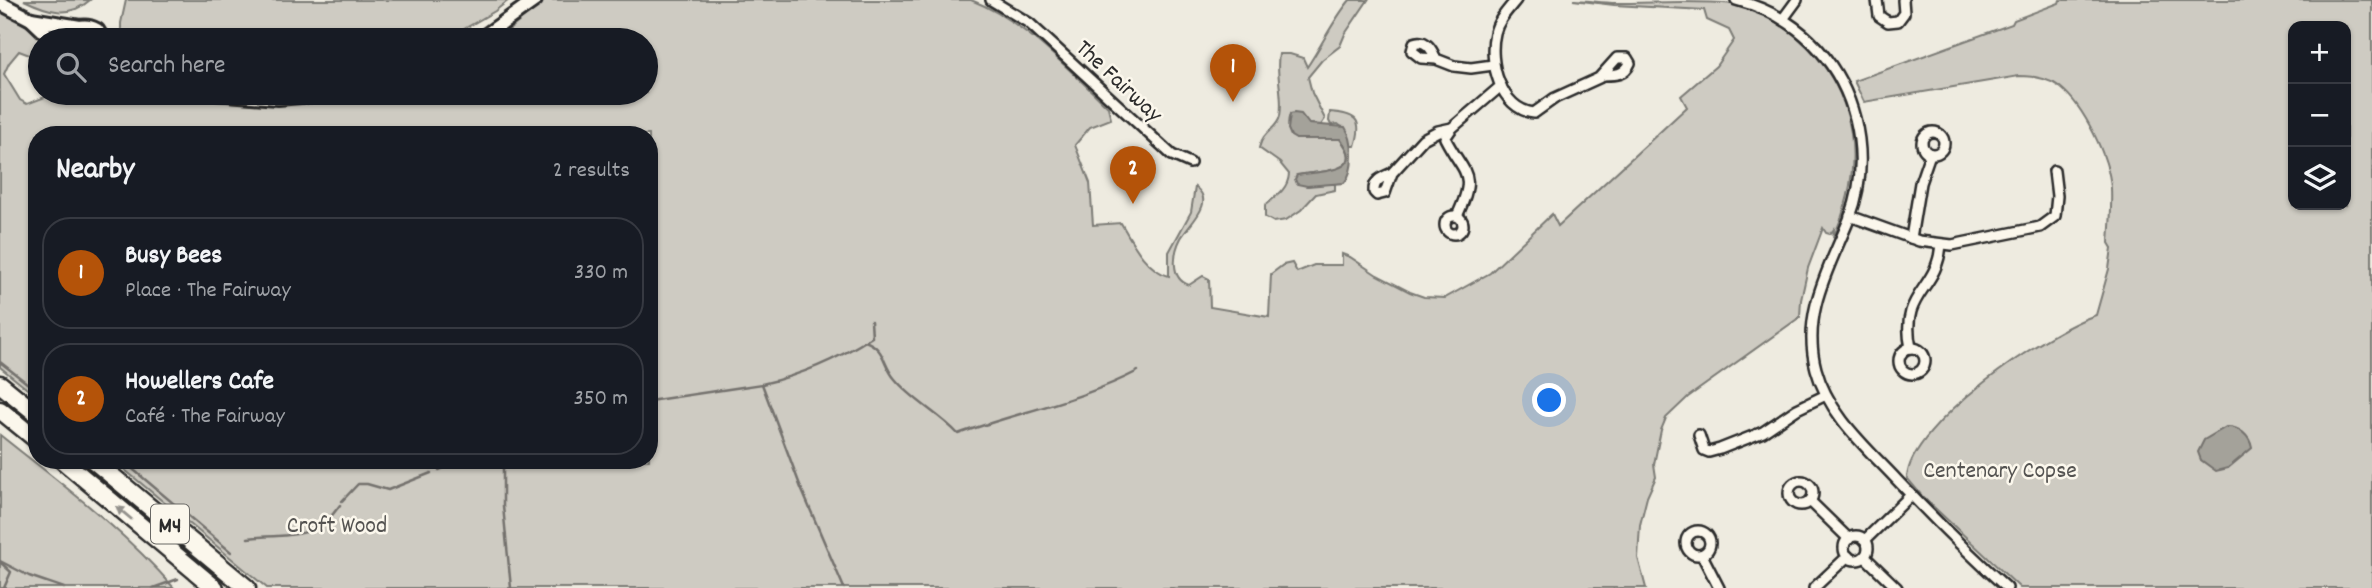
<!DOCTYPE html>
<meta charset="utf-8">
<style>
:root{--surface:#171b24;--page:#20242c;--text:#f1f3f6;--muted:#9ea1a6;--line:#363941;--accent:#b45309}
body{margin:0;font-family:Dekko,sans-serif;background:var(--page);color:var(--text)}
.controls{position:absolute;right:21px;top:21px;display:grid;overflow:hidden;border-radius:14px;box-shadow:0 2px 5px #0004}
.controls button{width:63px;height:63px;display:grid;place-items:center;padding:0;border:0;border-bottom:2px solid var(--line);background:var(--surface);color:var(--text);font:35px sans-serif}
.you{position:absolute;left:1550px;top:401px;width:24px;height:24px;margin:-18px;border:5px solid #fff;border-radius:50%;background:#1a73e8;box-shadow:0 0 0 10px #1a73e833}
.badge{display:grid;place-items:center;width:46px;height:46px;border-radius:50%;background:var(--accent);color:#fff;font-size:23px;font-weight:700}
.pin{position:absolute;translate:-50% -58px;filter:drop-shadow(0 2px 4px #0008)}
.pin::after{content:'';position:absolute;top:37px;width:24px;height:21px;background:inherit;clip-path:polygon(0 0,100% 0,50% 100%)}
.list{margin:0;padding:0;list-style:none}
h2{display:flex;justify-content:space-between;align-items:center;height:91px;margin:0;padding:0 28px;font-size:30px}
h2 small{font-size:23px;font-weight:400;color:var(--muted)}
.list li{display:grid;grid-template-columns:46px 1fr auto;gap:21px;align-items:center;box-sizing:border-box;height:112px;margin:0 14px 14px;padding:0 14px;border:2px solid var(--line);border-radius:28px}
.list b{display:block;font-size:26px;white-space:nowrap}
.list p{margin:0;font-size:23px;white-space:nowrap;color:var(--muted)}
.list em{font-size:23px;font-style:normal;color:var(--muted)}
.icon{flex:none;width:38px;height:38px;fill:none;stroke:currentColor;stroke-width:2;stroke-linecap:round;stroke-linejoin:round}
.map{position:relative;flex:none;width:2372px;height:588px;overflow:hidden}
.search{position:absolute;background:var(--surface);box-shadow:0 2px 5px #0004;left:28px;top:28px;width:630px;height:77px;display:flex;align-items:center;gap:18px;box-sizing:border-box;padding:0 24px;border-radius:38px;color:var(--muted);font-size:26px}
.panel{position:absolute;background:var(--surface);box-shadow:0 2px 5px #0004;left:28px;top:126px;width:630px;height:343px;border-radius:28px}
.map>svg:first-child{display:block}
.green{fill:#cecbc2;stroke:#7c7b76;stroke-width:2;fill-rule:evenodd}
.water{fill:#a4a29a;stroke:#74726e;stroke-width:2}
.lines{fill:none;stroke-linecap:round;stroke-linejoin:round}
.stream{stroke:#74726e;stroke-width:2.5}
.minor-casing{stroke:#2b2b2b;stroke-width:14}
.secondary-casing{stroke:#2b2b2b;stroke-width:18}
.motorway-casing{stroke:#2b2b2b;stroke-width:21}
.minor{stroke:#fbf7ec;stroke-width:9}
.secondary{stroke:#fbf7ec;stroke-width:12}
.motorway{stroke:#fbf7ec;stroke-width:16}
.oneway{fill:#93918c}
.labels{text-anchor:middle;stroke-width:5;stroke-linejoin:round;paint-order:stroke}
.shield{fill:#fbf7ec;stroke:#696865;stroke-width:2}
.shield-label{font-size:23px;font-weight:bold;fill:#2b2b2b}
.street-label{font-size:24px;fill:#2b2b2b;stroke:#fbf7ec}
.park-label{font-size:24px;fill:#545351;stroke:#fbf7ec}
</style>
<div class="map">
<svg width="2372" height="588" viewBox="0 0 2372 588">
<rect width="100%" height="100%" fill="#eeebe0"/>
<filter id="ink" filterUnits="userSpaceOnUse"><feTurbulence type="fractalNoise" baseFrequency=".0143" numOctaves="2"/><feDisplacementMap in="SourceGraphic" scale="14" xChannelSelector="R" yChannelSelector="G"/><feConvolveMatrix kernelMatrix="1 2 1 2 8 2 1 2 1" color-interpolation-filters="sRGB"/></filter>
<g filter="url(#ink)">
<g class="green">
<path d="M 24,0 L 90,0 C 69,19 47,11 24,0 Z"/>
<polygon points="126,0 509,0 495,11 445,40 121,40 121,23"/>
<path d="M 545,0 L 971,0 C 1025,21 1067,68 1108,107 L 1111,119 L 1090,127 L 1075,145 L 1090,183 L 1093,225 L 1121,223 C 1132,242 1146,270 1169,276 L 1169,252 L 1191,212 L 1195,187 C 1217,202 1189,224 1181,238 C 1173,253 1170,279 1189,285 L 1203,276 L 1209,279 L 1210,307 L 1269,317 L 1271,274 L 1283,265 L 1292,263 L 1297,272 L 1314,265 L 1342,265 L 1342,254 L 1350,257 L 1377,275 L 1410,292 L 1424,297 L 1445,298 L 1490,273 L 1552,214 L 1558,226 L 1687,107 L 1681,96 L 1716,66 L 1734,40 L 1729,30 L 1707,20 L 1704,10 L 1614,5 L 1573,0 C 1587,0 1602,3 1616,3 C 1655,3 1694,0 1733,4 C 1759,9 1778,22 1798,38 C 1859,91 1866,167 1833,238 L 1834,229 L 1830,234 L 1826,233 L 1823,228 L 1808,268 L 1801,300 L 1800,317 L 1688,397 L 1666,418 L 1661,430 L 1654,464 L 1656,477 L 1647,497 L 1640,525 L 1638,558 L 1646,588 L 267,588 L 113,460 L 649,460 L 649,135 L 37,135 L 37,397 L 0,367 L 0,8 L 48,40 L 40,40 L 40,59 L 19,51 L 9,63 L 4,74 L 20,100 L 27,104 L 48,96 L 50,93 L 180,93 L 192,96 L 290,104 L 353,93 L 646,93 L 646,40 L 497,40 Z"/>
<path d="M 1350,0 L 1368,0 L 1345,34 L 1340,46 L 1322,60 L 1308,77 L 1312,93 L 1325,119 L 1321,125 L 1308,124 L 1290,114 C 1286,125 1289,130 1296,139 L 1340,139 C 1369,174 1317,171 1297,175 L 1307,186 L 1323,183 L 1335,184 L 1335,190 L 1316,194 L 1301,210 L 1286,220 L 1274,222 L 1265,217 L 1265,205 C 1277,196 1288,189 1289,174 L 1280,163 L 1259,148 C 1263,130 1277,130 1280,116 C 1284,96 1275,75 1279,54 L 1290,54 L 1303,58 L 1307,67 C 1322,45 1333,20 1350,0 Z"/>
<path d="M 2060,0 L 2372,0 L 2372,588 L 2020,588 L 1922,496 L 1907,478 C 1909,425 2048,330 2096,315 L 2109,269 L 2112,248 L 2109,243 C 2110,225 2112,206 2111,188 C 2109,158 2084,106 2060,87 C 2048,78 2034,76 2019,76 L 1864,102 L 1854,81 L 2012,24 L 2014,20 L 2059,3 ZM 2293,26 L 2346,26 L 2346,205 L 2293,205 Z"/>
<path d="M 1330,112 C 1355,114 1364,118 1355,146 L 1351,146 L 1348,132 L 1338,124 L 1331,125 L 1329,121 Z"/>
<path d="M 0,435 C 60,483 124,530 174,588 L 0,588 Z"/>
</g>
<g class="water">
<path d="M 1294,113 L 1301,114 L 1309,124 L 1345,127 C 1354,140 1355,171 1344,183 L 1307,186 L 1297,184 L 1295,179 L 1297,175 C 1316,171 1370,174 1340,139 L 1296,139 L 1291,136 L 1288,129 L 1290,114 Z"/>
<path d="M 2226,427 C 2239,426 2250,436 2252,448 L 2228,468 L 2216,471 L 2201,460 L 2198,452 L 2204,440 Z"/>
</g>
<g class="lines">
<g class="stream">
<path d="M 865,341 C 886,349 882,364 895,379 C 913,401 940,414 958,434 C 1017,412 1081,401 1138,371"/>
<polyline points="0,362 37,391"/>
<path d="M 762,384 C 802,375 838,359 872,337 L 871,321"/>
<polyline points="649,401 762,384 801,488 844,588"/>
<polyline points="122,460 231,552"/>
<polyline points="503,460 503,506 511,588"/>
<polyline points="439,470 461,460"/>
<polyline points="342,501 358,484 367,484 388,490 431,473"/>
<path d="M 248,538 C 287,533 314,543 340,505"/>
<polyline points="0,561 29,576 64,588"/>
<polyline points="0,562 11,572 4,588"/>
<polyline points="153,588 178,579"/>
</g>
<g class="minor-casing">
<g id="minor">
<polyline points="991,0 1029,23 1172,155 1190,163"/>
<path d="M 1516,0 C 1508,10 1498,20 1495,33 C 1488,61 1500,109 1534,113 L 1555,98 L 1599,78 L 1617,58 L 1627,58 L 1630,63 C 1625,75 1615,75 1603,75"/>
<path d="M 1736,0 C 1775,10 1808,32 1831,65 C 1861,109 1869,167 1850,217 C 1830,267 1801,313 1816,369 C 1828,414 1866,447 1897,480 C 1932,517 1968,553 2007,588"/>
<polyline points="1877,0 1879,16 1888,22 1898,21 1904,13 1903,0"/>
<polyline points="1783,19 1797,0"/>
<path d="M 1436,59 C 1432,50 1426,38 1414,43 L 1412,51 L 1421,58 L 1436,59 L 1454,66 L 1471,68 L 1493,65"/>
<path d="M 1452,128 L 1445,138 C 1464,175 1478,172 1457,216"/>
<circle cx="1933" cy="143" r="11"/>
<path d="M 1392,173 C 1383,177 1373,180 1374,192 L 1377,195 L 1385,193 L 1392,173 L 1423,139 L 1438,131 L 1452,128 L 1501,86"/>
<polyline points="1850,216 1919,241 1952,245 2040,227 2055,216 2057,196 2054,171"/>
<circle cx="1454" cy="225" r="9"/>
<polyline points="1911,238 1920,183 1930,154"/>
<path d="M 1911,348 C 1899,292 1937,292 1941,245"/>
<circle cx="1912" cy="361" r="13"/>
<polyline points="1699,435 1704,450 1709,452 1720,449 1763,432 1797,409 1826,395"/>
<circle cx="1801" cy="493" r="12"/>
<polyline points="1810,501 1849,539"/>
<circle cx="1698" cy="543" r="12"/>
<circle cx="1856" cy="548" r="12"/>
<polyline points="1865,540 1911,495"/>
<polyline points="1702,555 1719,588"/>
<polyline points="1865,557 1897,588"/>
<polyline points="1814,588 1848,556"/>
</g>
</g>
<g class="secondary-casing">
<g id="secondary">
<polyline points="0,3 31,19 53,40"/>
<polyline points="31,19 80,27"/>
<path d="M 68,40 C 74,27 83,23 97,30 L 103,40"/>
<polyline points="479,40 535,0"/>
<polyline points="215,93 278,98 335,93"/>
</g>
</g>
<g class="motorway-casing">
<g id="motorway">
<polyline points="0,384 37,414"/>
<polyline points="0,410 37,440"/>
<polyline points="62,460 215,588"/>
<polyline points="93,460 247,588"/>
</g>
</g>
<use href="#minor" class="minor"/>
<use href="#secondary" class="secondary"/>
<use href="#motorway" class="motorway"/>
</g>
<defs><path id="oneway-solid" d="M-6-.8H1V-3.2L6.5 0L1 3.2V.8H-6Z" transform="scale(1.75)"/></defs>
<use class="oneway" href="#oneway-solid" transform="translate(124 513) rotate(-140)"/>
</g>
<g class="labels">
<rect class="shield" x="151" y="504.5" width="38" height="39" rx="5"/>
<g class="shield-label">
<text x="170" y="532">M4</text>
</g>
<g class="street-label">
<text transform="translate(1120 80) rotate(43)" y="8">The Fairway</text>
</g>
<g class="park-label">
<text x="2000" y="477">Centenary Copse</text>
<text x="337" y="532">Croft Wood</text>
</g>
</g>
</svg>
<div class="controls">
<button>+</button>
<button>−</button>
<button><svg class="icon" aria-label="layers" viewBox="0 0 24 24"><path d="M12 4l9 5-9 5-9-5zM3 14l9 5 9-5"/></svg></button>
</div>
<div class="you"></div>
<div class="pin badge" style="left:1233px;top:102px">1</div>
<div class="pin badge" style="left:1133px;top:204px">2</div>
<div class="search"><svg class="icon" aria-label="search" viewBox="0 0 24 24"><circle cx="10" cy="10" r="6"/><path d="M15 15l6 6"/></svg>Search here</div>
<section class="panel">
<h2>Nearby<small>2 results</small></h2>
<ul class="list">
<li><span class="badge">1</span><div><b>Busy Bees</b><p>Place · The Fairway</p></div><em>330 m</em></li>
<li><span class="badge">2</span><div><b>Howellers Cafe</b><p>Café · The Fairway</p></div><em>350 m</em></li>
</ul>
</section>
</div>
